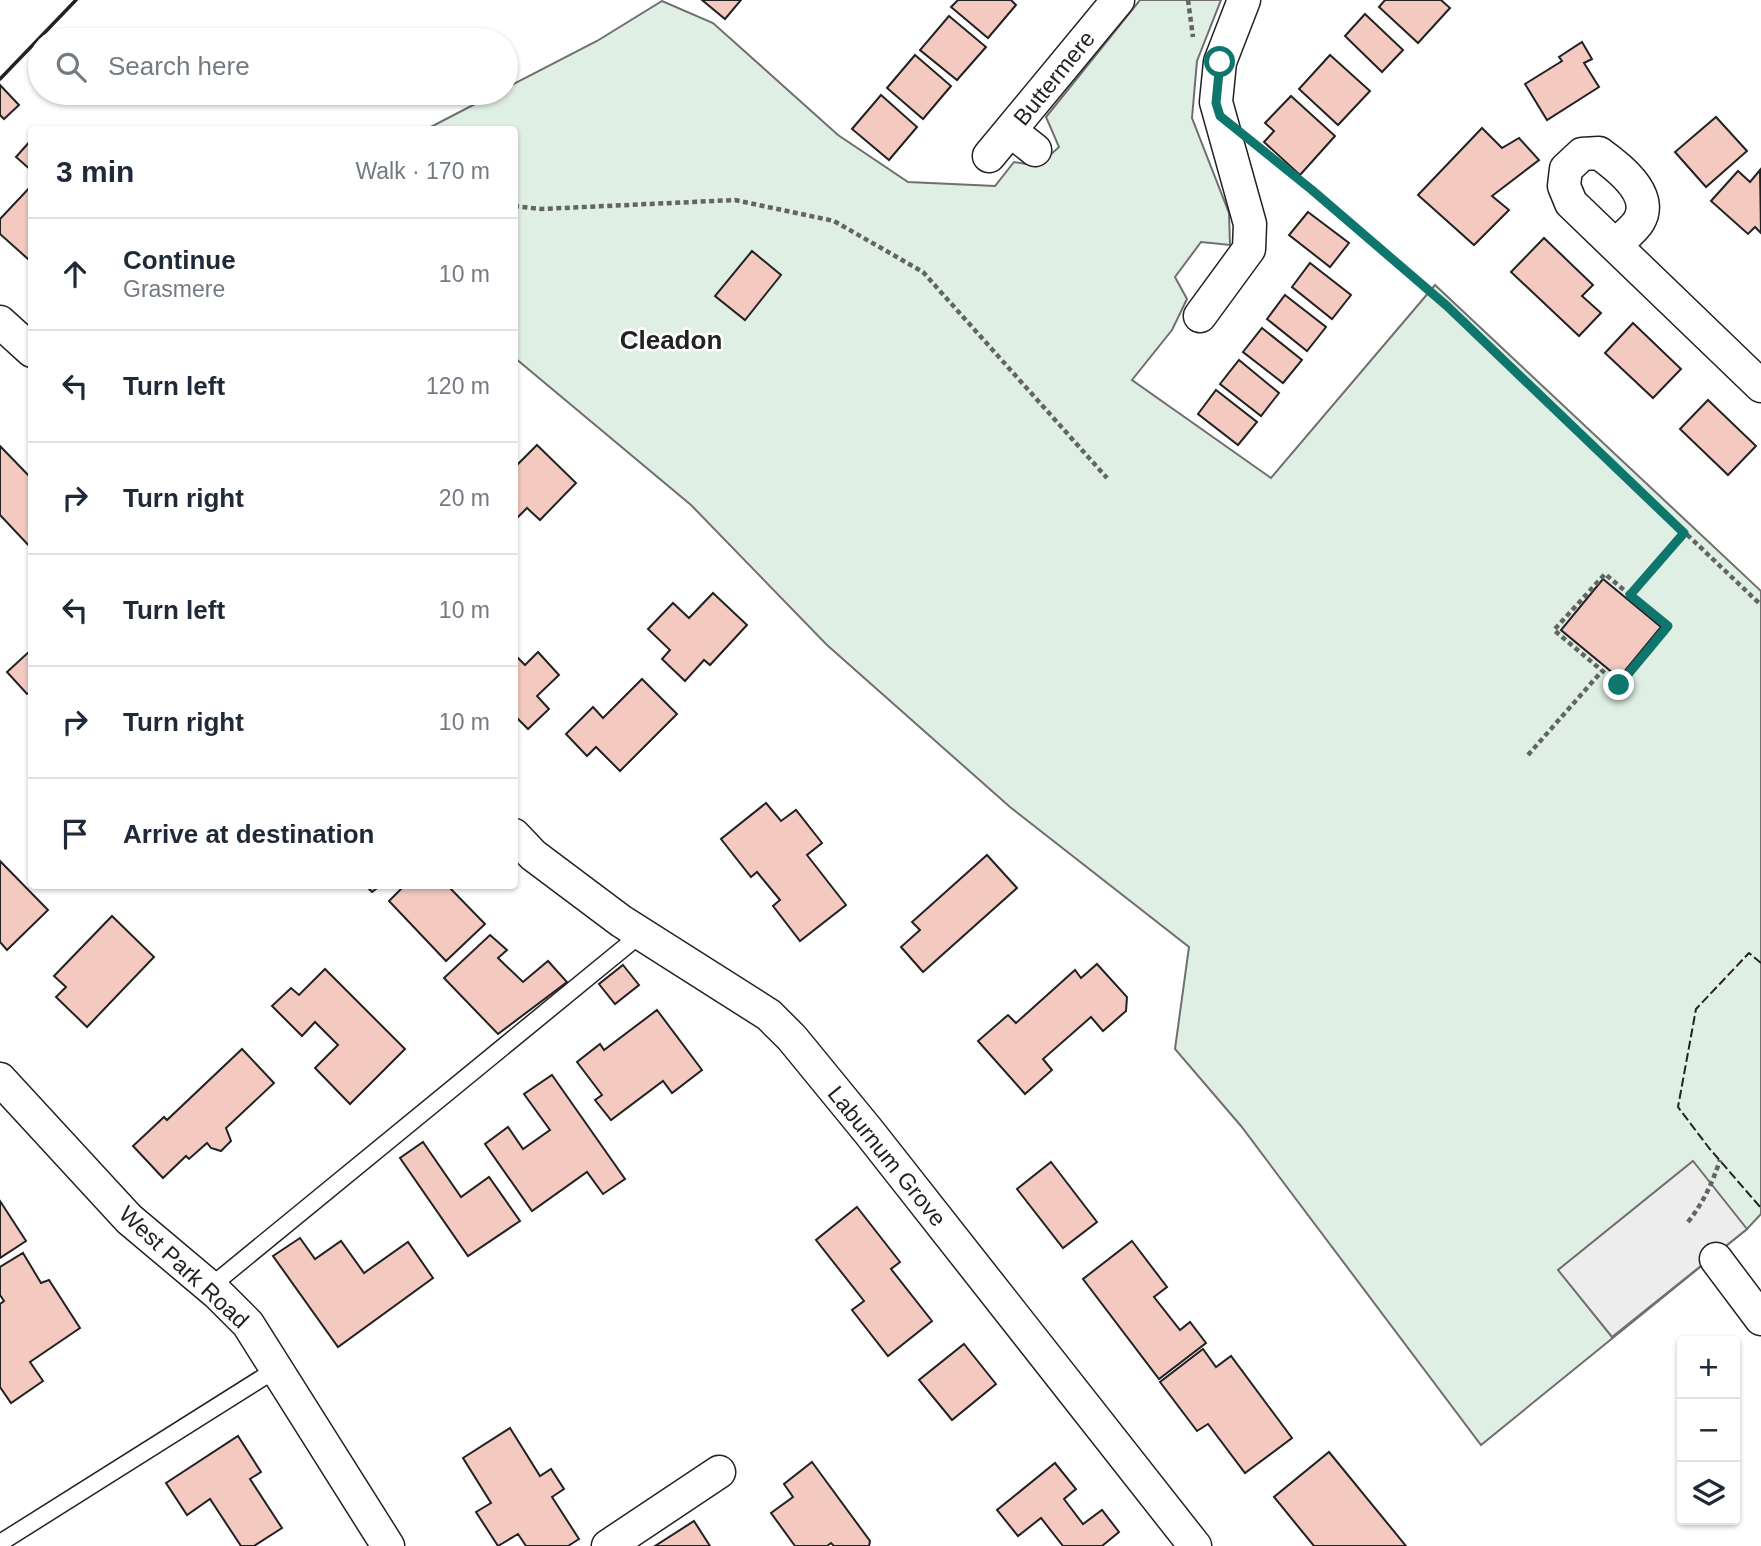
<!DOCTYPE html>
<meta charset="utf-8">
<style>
:root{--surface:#fff;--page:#f6f6f7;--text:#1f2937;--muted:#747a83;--line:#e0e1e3}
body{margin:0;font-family:Helvetica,sans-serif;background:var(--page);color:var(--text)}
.controls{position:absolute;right:21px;bottom:21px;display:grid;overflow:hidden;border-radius:7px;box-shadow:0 2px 5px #0004}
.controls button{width:63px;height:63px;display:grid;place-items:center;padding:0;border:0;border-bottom:2px solid var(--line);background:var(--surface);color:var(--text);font:35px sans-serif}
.stop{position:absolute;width:21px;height:21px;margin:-16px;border:5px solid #0f766e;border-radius:50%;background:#fff}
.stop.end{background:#0f766e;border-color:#fff;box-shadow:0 2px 7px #0008}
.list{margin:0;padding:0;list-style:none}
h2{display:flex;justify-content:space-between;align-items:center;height:91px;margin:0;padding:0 28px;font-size:30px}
h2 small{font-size:23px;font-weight:400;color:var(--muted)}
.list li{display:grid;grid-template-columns:46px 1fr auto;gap:21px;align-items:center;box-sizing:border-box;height:112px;padding:0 28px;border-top:2px solid var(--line)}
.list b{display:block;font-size:26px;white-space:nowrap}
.list p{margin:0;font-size:23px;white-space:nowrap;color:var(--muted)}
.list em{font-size:23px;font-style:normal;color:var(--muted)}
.icon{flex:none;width:38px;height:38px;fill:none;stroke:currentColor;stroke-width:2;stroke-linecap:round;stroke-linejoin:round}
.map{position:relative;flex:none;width:1761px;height:1546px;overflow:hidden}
.search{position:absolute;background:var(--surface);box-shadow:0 2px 5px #0004;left:28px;top:28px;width:490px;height:77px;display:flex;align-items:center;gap:18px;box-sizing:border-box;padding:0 24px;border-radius:38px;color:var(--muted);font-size:26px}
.panel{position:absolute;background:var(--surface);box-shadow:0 2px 5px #0004;left:28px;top:126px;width:490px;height:763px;border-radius:7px}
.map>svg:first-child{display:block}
.green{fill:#e0efe3;stroke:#6f6f6f;stroke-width:2}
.parking{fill:#ededed;stroke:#6f6f6f;stroke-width:2}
.building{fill:#f3c9c0;stroke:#222;stroke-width:2}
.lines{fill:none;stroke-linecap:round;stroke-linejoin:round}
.service-casing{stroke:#222;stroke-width:19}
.minor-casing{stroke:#222;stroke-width:35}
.path{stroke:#646464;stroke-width:4.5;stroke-dasharray:5 3.5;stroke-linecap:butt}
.service{stroke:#fff;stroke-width:16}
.minor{stroke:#fff;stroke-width:32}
.fence{stroke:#222;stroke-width:2;stroke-dasharray:9 3.5;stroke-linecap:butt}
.wall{stroke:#222;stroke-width:3.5}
.route{stroke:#0f766e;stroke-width:9}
.labels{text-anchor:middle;stroke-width:5;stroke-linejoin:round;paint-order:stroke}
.street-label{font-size:23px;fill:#222;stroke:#fff}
.quarter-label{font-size:26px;font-weight:bold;fill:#222;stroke:#fff}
</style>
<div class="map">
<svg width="1761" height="1546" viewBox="0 0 1761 1546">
<rect width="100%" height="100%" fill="#fff"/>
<polygon class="green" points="1140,0 1221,0 1197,61 1192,118 1229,213 1230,245 1201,242 1175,277 1187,299 1172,330 1132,380 1271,478 1435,285 1761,591 1761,1214 1747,1229 1481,1445 1241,1126 1175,1049 1189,947 1010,807 827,645 691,505 515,358 514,130 425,130 496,93 506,93 506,88 597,41 662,1 713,23 838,135 908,182 995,186 1014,162 1038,166 1059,147 1046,117"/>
<polygon class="parking" points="1693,1161 1747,1229 1612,1337 1558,1270"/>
<g class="building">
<polygon points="702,0 741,0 725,19"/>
<polygon points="958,0 1011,0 1016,5 988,38 951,7"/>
<polygon points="1385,0 1441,0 1450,8 1418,43 1379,7"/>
<polygon points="1365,14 1403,50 1382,72 1345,36"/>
<polygon points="949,16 986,47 957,80 920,50"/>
<polygon points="1582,42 1592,59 1584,63 1599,87 1547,120 1525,84 1562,61 1559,57"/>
<polygon points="915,55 951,86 923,119 887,88"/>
<polygon points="1330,55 1370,91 1338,125 1299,89"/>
<polygon points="0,85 19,105 4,119 0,115"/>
<polygon points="881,95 917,127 889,160 852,129"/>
<polygon points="1291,96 1335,136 1300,175 1264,142 1274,131 1265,123"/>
<polygon points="1716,117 1747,151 1706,187 1675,152"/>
<polygon points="1482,128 1502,148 1519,138 1539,160 1492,196 1509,210 1474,245 1418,195"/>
<polygon points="32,139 32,171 16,157"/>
<polygon points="1760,170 1761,233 1755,227 1748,234 1711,201 1738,171 1750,182"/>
<polygon points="32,185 32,255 28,259 0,234 0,219"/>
<polygon points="1308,212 1349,243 1330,267 1289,235"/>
<polygon points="1544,238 1593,285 1582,296 1601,313 1579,336 1511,272"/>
<polygon points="752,251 781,275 745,320 715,296"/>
<polygon points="1310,263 1351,295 1332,319 1292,287"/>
<polygon points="1285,295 1326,327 1307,351 1267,319"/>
<polygon points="1633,323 1681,369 1653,398 1605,353"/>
<polygon points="1262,328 1302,360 1283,383 1243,352"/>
<polygon points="1239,360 1279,393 1261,416 1220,384"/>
<polygon points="1216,390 1257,422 1238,445 1198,414"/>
<polygon points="1708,400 1756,446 1728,475 1680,429"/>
<polygon points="537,445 576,483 540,520 527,508 514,521 514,468"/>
<polygon points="0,446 32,479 32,549 0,515"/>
<polygon points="1603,579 1661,627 1619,678 1561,630"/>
<polygon points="713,593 747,625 710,665 704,660 685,681 662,659 670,650 648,629 673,603 689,618"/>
<polygon points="32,649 32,690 27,694 7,672"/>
<polygon points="538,652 559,675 537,696 549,709 528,729 514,715 514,654 525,665"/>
<polygon points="642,679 677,714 620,771 596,747 587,756 566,734 593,707 603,718"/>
<polygon points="766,803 781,821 796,810 822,843 807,855 846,905 800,941 773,906 780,900 757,872 751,877 721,839"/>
<polygon points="987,855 1017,888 923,972 901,947 920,930 912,922"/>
<polygon points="0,861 48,910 7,950 0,942"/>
<polygon points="366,886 380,886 372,892"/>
<polygon points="404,886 448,886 485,924 446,961 389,901"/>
<polygon points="112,916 154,957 87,1027 56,997 66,987 54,976"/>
<polygon points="490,935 507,950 498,958 523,982 548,961 567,982 498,1034 444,978"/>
<polygon points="1097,964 1127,997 1126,1011 1103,1031 1091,1017 1043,1059 1052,1070 1025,1094 978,1041 1008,1015 1016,1023 1075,970 1081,978"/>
<polygon points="623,965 639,985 615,1004 599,984"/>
<polygon points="325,969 405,1049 350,1104 315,1068 338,1045 315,1022 302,1036 272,1006 291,988 299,995"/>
<polygon points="657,1010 702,1070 672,1093 663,1081 611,1120 595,1100 602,1095 577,1062 600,1044 604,1050"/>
<polygon points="242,1049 274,1083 226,1128 231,1141 221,1151 211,1148 207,1143 189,1159 186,1156 163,1178 133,1146 164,1117 167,1120"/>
<polygon points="552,1075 625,1179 603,1194 587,1172 532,1211 485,1144 508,1127 523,1149 550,1130 524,1094"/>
<polygon points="423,1142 461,1197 489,1177 520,1221 468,1256 400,1158"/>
<polygon points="1051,1162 1097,1222 1063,1248 1017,1189"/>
<polygon points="0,1201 26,1241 0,1258"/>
<polygon points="857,1207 900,1262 891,1269 932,1321 888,1356 852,1310 864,1301 816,1240"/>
<polygon points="300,1238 315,1259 341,1241 364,1273 408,1242 433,1278 338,1347 273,1256"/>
<polygon points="1132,1241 1167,1287 1154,1297 1180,1330 1190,1322 1206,1343 1159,1379 1083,1279"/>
<polygon points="23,1253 41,1283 49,1280 80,1328 30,1362 43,1381 11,1403 0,1387 0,1304 4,1301 0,1295 0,1267"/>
<polygon points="964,1344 996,1384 952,1420 919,1380"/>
<polygon points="1203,1349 1216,1367 1231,1356 1292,1438 1245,1473 1208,1424 1197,1431 1160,1382"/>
<polygon points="510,1428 540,1476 551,1469 564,1489 552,1497 579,1539 568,1546 526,1546 518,1534 498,1546 476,1512 491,1503 463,1458"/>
<polygon points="238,1436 261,1472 250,1479 282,1528 254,1546 241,1546 210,1499 187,1515 166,1483"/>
<polygon points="1329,1452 1406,1546 1314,1546 1274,1497"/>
<polygon points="812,1462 870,1541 869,1546 834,1546 831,1543 827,1546 795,1546 771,1513 793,1497 784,1484"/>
<polygon points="1055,1463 1076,1489 1064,1499 1083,1524 1102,1510 1119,1532 1102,1546 1063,1546 1041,1518 1018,1536 997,1510"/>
<polygon points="694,1521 710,1546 655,1546"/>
</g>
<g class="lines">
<g class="service-casing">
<g id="service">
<polyline points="210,1287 641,934"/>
<polyline points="0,1543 278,1368"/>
</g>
</g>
<g class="minor-casing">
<g id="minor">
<polyline points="1011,131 1035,150"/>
<polyline points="989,156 1118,0"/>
<path d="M 1615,245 C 1622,238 1634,230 1639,221 C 1655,194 1617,166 1599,153 L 1582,154 L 1566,169 L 1564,186 L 1571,203 L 1761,386"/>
<polyline points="1200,316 1249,249 1250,224 1216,102 1220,62 1244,0"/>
<polyline points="0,322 32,351"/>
<polyline points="514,835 533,855 621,921 769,1015 792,1038 869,1132 1195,1546"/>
<polyline points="0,1079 129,1219 217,1293 248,1324 388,1546"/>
<polyline points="1716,1259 1761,1319"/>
<polyline points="608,1546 719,1472"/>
</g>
</g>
<g class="path">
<polyline points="1188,0 1193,37"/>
<polyline points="1265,153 1447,306 1761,605"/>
<polyline points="514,206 541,209 735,200 834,221 923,272 1107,478"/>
<polyline points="1630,595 1668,626 1619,685 1554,630 1605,574 1630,595 1684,533"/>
<polyline points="1528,755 1602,671"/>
<path d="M 1688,1222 C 1703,1203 1712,1184 1720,1160"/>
</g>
<use href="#service" class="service"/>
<use href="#minor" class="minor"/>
<polyline class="fence" points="1761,963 1749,953 1696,1009 1678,1107 1709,1148 1761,1208"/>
<polyline class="wall" points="0,79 76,0"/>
</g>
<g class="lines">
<polyline class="route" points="1220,62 1216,103 1220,116 1312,190 1447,306 1684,533 1630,595 1668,626 1619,685"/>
</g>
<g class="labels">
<g class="street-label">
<text transform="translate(1054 78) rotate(-51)" y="8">Buttermere</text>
<text transform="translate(887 1156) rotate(51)" y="8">Laburnum Grove</text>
<text transform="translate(184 1267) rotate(43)" y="8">West Park Road</text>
</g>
<g class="quarter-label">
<text x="671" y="349">Cleadon</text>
</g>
</g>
</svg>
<div class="controls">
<button>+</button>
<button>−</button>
<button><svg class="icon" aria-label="layers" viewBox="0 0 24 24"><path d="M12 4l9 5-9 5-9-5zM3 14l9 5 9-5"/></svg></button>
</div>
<div class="stop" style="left:1220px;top:62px"></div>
<div class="stop end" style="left:1619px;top:685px"></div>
<div class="search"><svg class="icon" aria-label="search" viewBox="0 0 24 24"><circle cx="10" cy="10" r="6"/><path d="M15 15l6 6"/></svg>Search here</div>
<section class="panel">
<h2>3 min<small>Walk · 170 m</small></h2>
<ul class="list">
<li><svg class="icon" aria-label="ahead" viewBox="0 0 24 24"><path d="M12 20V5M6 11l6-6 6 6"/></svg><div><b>Continue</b><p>Grasmere</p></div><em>10 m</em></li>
<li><svg class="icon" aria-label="left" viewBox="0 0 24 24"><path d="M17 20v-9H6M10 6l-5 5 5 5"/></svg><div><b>Turn left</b></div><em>120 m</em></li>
<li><svg class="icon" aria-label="right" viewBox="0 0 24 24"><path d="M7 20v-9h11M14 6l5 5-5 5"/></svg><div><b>Turn right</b></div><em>20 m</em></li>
<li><svg class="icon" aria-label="left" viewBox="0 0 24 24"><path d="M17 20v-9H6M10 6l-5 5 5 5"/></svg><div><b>Turn left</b></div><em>10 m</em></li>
<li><svg class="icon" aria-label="right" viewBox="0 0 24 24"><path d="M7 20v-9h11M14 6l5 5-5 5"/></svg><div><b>Turn right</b></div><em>10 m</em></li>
<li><svg class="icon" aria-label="arrive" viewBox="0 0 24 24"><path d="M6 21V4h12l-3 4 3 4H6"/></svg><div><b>Arrive at destination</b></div></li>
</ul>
</section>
</div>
